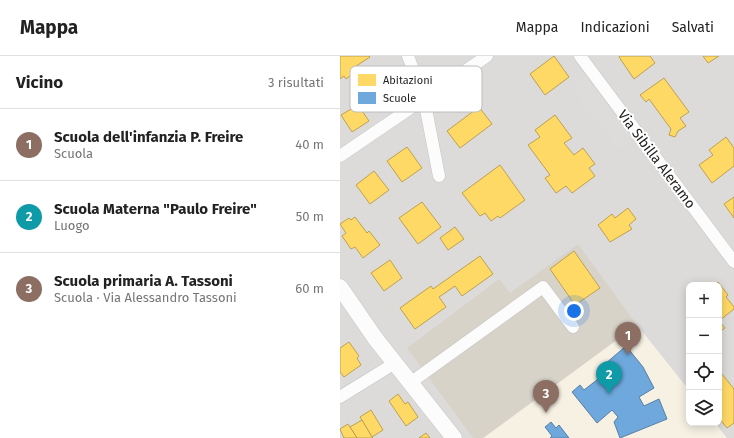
<!DOCTYPE html>
<html lang="it">
<meta charset="utf-8">
<style>
:root{--surface:#fff;--page:#f2f2f2;--text:#222;--muted:#767676;--line:#e0e0e0;--accent:#676665}
body{margin:0;font-family:"Fira Sans",sans-serif;background:var(--page);color:var(--text)}
.controls{position:absolute;right:12px;bottom:12px;display:grid;overflow:hidden;border-radius:8px;box-shadow:0 2px 10px #0003}
.controls button{width:36px;height:36px;display:grid;place-items:center;padding:0;border:0;border-bottom:1px solid var(--line);background:var(--surface);color:var(--text);font:20px sans-serif}
.you{position:absolute;left:234px;top:255px;width:14px;height:14px;margin:-10px;border:3px solid #fff;border-radius:50%;background:#1a73e8;box-shadow:0 0 0 6px #1a73e833}
.badge{display:grid;place-items:center;width:26px;height:26px;border-radius:50%;background:var(--accent);color:#fff;font-size:13px;font-weight:700}
.pin{position:absolute;translate:-50% -33px;filter:drop-shadow(0 1px 2px #0008)}
.pin::after{content:'';position:absolute;top:21px;width:14px;height:12px;background:inherit;clip-path:polygon(0 0,100% 0,50% 100%)}
.list{margin:0;padding:0;list-style:none}
h2{display:flex;justify-content:space-between;align-items:center;height:52px;margin:0;padding:0 16px;font-size:17px}
h2 small{font-size:13px;font-weight:400;color:var(--muted)}
.list li{display:grid;grid-template-columns:26px 1fr auto;gap:12px;align-items:center;box-sizing:border-box;height:72px;padding:0 16px;border-top:1px solid var(--line)}
.list b{display:block;font-size:15px;white-space:nowrap}
.list p{margin:0;font-size:13px;white-space:nowrap;color:var(--muted)}
.list em{font-size:13px;font-style:normal;color:var(--muted)}
.icon{flex:none;width:22px;height:22px;fill:none;stroke:currentColor;stroke-width:2;stroke-linecap:round;stroke-linejoin:round}
.map{position:relative;flex:none;width:394px;height:382px;overflow:hidden}
header{display:flex;align-items:center;gap:24px;box-sizing:border-box;height:56px;padding:0 20px;background:var(--surface);border-bottom:1px solid var(--line)}
header strong{font-size:19px}
nav{display:flex;gap:22px;margin-inline-start:auto;font-size:14px}
main{display:flex}
aside{flex:1;background:var(--surface)}
.map>svg:first-child{display:block}
.residential{fill:#dddbda;fill-rule:evenodd}
.education{fill:#f7f1e4}
.construction{fill:#d8d3c9}
.parking{fill:#dedcdb}
.homes{fill:#ffd966;stroke:#bca151}
.schools{fill:#6fa8dc;stroke:#577fa3}
.lines{fill:none;stroke-linecap:round;stroke-linejoin:round}
.minor-casing{stroke:#c5c3c2;stroke-width:13}
.tertiary-casing{stroke:#c5c3c2;stroke-width:17}
.minor{stroke:#fcfcfc;stroke-width:12}
.tertiary{stroke:#fcfcfc;stroke-width:16}
.labels{text-anchor:middle;stroke-width:4;stroke-linejoin:round;paint-order:stroke}
.street-label{font-size:14px;fill:#1f1f1f;stroke:#fff}
.key{fill:#fff;stroke:#bcbcbc;stroke-width:1}
.key-label{font-size:11px;fill:#1f1f1f}
</style>
<header>
<strong>Mappa</strong>
<nav><a>Mappa</a><a>Indicazioni</a><a>Salvati</a></nav>
</header>
<main>
<aside>
<h2>Vicino<small>3 risultati</small></h2>
<ul class="list">
<li><span class="badge" style="background:#8d6e63">1</span><div><b>Scuola dell'infanzia P. Freire</b><p>Scuola</p></div><em>40 m</em></li>
<li><span class="badge" style="background:#0f9aa8">2</span><div><b>Scuola Materna &quot;Paulo Freire&quot;</b><p>Luogo</p></div><em>50 m</em></li>
<li><span class="badge" style="background:#8d6e63">3</span><div><b>Scuola primaria A. Tassoni</b><p>Scuola · Via Alessandro Tassoni</p></div><em>60 m</em></li>
</ul>
</aside>
<div class="map">
<svg width="394" height="382" viewBox="0 0 394 382">
<rect width="100%" height="100%" fill="#eeebe8"/>
<path class="residential" d="M 0,0 L 394,0 L 394,382 L 0,382 ZM 349,229 L 379,229 L 379,367 L 349,367 Z"/>
<polygon class="education" points="297,269 349,334 349,367 375,367 387,382 143,382"/>
<polygon class="construction" points="238,188 297,269 143,382 133,382 67,292 159,223 170,237"/>
<polygon class="parking" points="247,18 295,81 278,94 230,31"/>
<g class="homes">
<polygon points="0,0 29,0 30,1 13,12 16,16 6,23 4,20 0,23"/>
<polygon points="214,0 229,21 205,39 190,18"/>
<polygon points="280,0 310,0 315,7 294,23 279,1"/>
<polygon points="363,0 379,0 368,7"/>
<polygon points="324,22 349,56 340,62 346,70 338,75 335,81 329,79 331,73 309,43 306,46 300,39"/>
<polygon points="18,49 29,65 12,76 1,59"/>
<polygon points="139,51 152,68 120,92 107,75"/>
<polygon points="215,59 232,82 224,87 234,99 243,92 255,108 249,112 255,120 232,137 226,130 216,137 205,122 210,119 188,89 200,81 195,74"/>
<polygon points="386,81 394,92 394,110 372,127 359,109 373,99 369,94"/>
<polygon points="67,91 82,112 62,126 47,105"/>
<polygon points="160,109 185,144 160,162 158,160 151,165 145,157 140,160 122,137"/>
<polygon points="34,115 49,134 30,148 16,129"/>
<polygon points="394,141 394,162 384,148"/>
<polygon points="82,146 101,171 78,188 59,162"/>
<polygon points="288,152 296,163 289,169 292,173 270,186 258,169 272,158 275,162"/>
<polygon points="15,161 27,177 29,175 40,189 23,202 15,191 11,193 2,180 6,177 0,168 9,162 11,164"/>
<polygon points="115,171 124,183 108,194 100,182"/>
<polygon points="234,195 260,232 235,249 210,213"/>
<polygon points="140,200 153,218 122,240 115,230 99,241 106,251 75,273 60,252 91,230 93,233"/>
<polygon points="50,204 62,222 44,235 31,217"/>
<polygon points="378,226 388,239 386,241 394,251 394,253 379,265 385,272 379,276 379,229 375,229"/>
<polygon points="9,286 19,300 17,302 21,309 4,321 0,316 0,292"/>
<polygon points="382,318 394,333 394,367 387,372 379,362 379,320"/>
<polygon points="58,338 65,348 68,346 78,361 66,370 49,345"/>
<polygon points="31,354 43,374 32,381 20,361"/>
<polygon points="22,364 32,381 33,382 17,382 10,371"/>
<polygon points="8,368 10,371 17,382 4,382 0,373"/>
<polygon points="86,377 90,382 79,382"/>
</g>
<g class="schools">
<polygon points="286,290 303,311 314,332 299,341 304,350 319,343 327,363 280,382 274,366 278,361 272,354 257,367 232,336 240,329 244,334 262,320 258,314"/>
<polygon points="211,366 216,372 219,369 229,382 210,382 212,380 205,371"/>
</g>
<g class="lines">
<g class="minor-casing">
<g id="minor">
<polyline points="68,0 84,43 99,120"/>
<polyline points="240,0 394,206"/>
<polyline points="0,100 147,0"/>
<polyline points="70,327 203,231 233,271"/>
<polyline points="0,341 55,307"/>
</g>
</g>
<g class="tertiary-casing">
<polyline id="tertiary" points="0,231 35,282 114,382"/>
</g>
<use href="#minor" class="minor"/>
<use href="#tertiary" class="tertiary"/>
</g>
<g class="labels">
<g class="street-label">
<text transform="translate(317 103) rotate(53)" y="5">Via Sibilla Aleramo</text>
</g>
</g>
<rect x="10" y="10" width="132" height="46" rx="6" class="key"/>
<rect x="18" y="18" width="18" height="12" fill="#ffd966"/>
<rect x="18" y="36" width="18" height="12" fill="#6fa8dc"/>
<g class="key-label">
<text x="43" y="28">Abitazioni</text>
<text x="43" y="46">Scuole</text>
</g>
</svg>
<div class="controls">
<button>+</button>
<button>−</button>
<button><svg class="icon" aria-label="locate" viewBox="0 0 24 24"><circle cx="12" cy="12" r="6"/><path d="M12 2v4M12 18v4M2 12h4M18 12h4"/></svg></button>
<button><svg class="icon" aria-label="layers" viewBox="0 0 24 24"><path d="M12 4l9 5-9 5-9-5zM3 14l9 5 9-5"/></svg></button>
</div>
<div class="you"></div>
<div class="pin badge" style="left:288px;top:299px;background:#8d6e63">1</div>
<div class="pin badge" style="left:269px;top:338px;background:#0f9aa8">2</div>
<div class="pin badge" style="left:206px;top:357px;background:#8d6e63">3</div>
</div>
</main>
